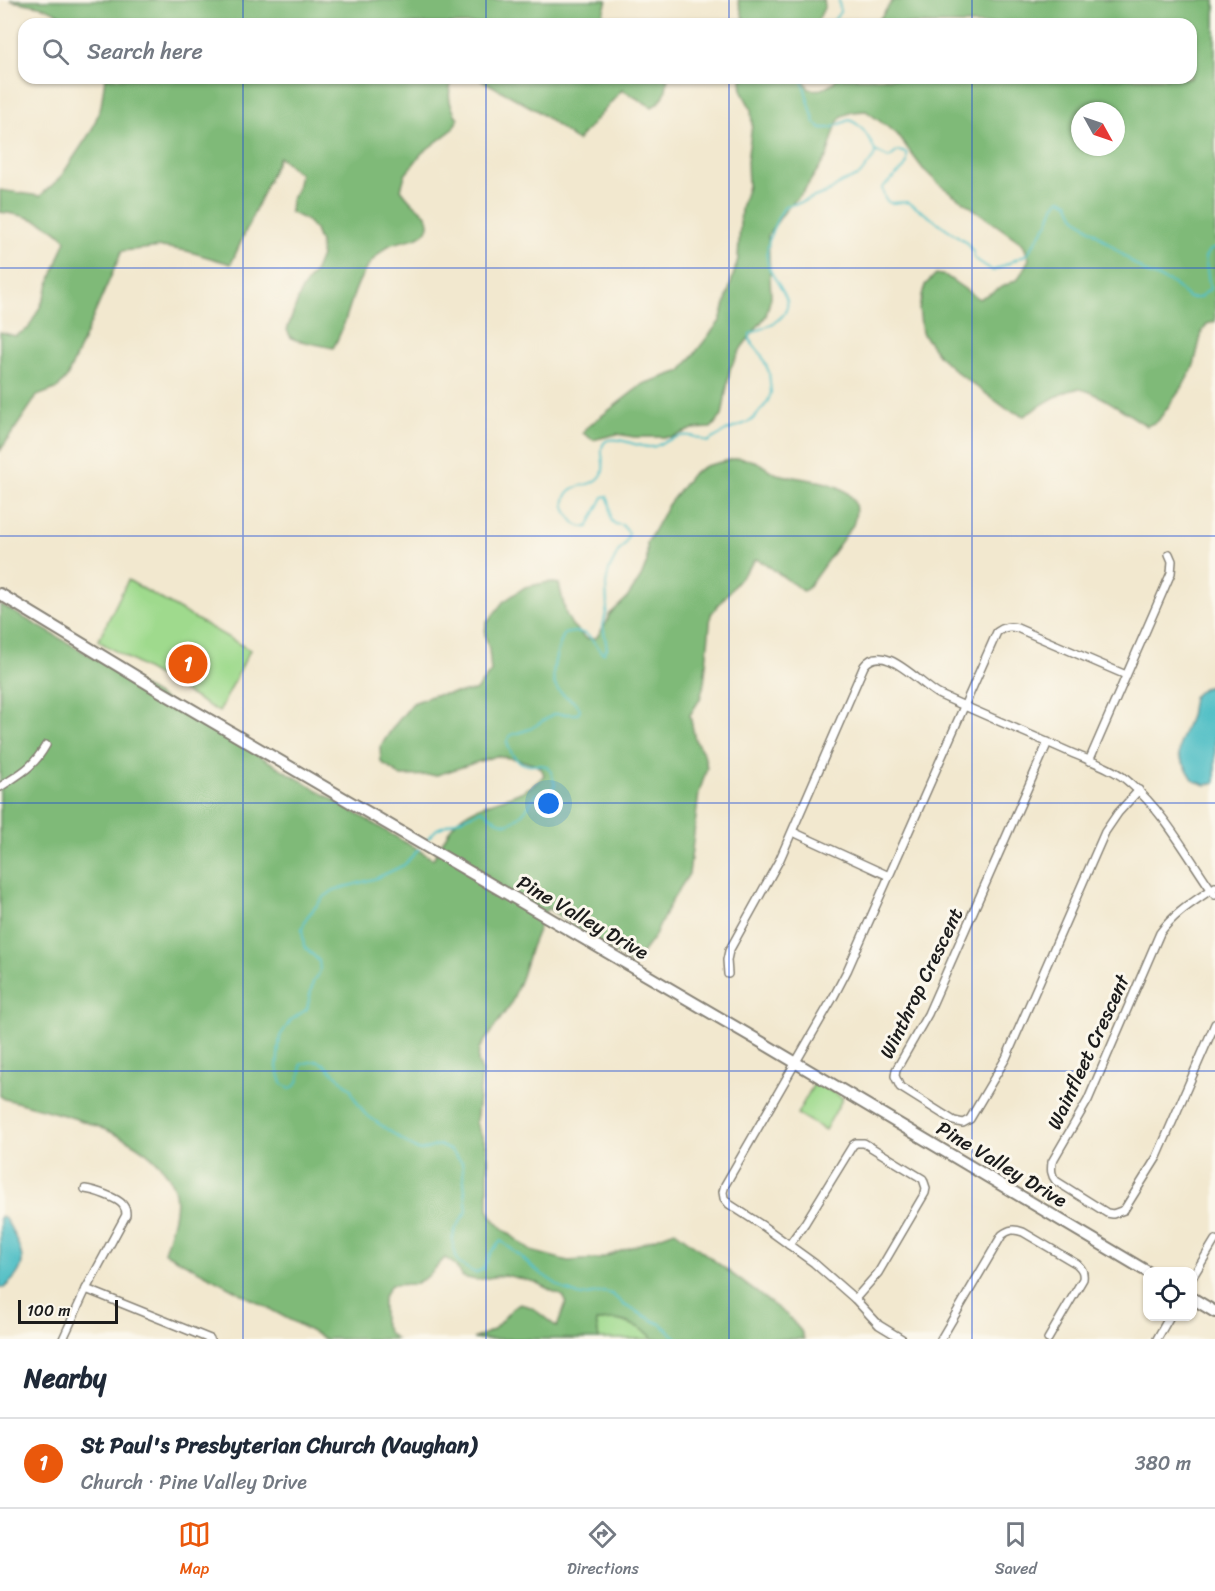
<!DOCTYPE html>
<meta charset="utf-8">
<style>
:root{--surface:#fff;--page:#f2f2f3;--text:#1f2937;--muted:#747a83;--line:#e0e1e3;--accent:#ea580c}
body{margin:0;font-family:Sriracha,sans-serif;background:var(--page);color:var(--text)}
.controls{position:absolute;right:18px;bottom:18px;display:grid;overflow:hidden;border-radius:12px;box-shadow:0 2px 4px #0004}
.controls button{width:54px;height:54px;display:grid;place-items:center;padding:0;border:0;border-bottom:2px solid var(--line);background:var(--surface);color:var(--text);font:30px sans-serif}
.compass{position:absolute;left:1071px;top:102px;width:54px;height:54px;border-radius:50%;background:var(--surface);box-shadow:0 2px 4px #0004;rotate:130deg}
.scale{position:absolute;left:18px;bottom:15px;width:100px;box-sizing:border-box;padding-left:6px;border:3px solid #1c1c1c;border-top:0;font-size:16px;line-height:21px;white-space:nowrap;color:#1c1c1c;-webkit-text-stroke:4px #fbf7ec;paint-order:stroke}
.you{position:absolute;left:549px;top:804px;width:21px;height:21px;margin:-15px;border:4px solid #fff;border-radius:50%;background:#1a73e8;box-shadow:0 0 0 9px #1a73e833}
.badge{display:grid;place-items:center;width:39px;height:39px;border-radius:50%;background:var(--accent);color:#fff;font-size:20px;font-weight:700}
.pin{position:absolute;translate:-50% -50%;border:3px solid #fff;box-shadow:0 2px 6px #0006}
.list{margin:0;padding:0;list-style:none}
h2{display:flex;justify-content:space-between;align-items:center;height:78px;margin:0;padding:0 24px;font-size:26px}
h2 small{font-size:20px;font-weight:400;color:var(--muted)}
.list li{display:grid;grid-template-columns:39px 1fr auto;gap:18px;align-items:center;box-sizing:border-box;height:90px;padding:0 24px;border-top:2px solid var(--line)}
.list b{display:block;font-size:22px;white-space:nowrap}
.list p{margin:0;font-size:20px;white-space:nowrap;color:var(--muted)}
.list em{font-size:20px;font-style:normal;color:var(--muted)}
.icon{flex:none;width:33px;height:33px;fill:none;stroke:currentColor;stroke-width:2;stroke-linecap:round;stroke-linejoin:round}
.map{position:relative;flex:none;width:1215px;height:1339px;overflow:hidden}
.search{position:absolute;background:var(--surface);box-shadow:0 2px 4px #0004;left:18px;right:18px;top:18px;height:66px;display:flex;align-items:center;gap:15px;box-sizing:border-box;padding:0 21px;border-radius:18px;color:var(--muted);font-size:22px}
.sheet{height:168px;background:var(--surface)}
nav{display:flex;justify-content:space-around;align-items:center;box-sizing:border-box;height:84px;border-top:2px solid var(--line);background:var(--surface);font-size:16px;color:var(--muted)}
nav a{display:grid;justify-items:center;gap:3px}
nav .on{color:var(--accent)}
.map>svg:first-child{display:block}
.green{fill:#9fda8d;stroke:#5e7b54;stroke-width:1.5}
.forest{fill:#7fba78;stroke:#4e6b4a;stroke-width:1.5;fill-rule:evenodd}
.water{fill:#52c0c6;stroke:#376e71;stroke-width:1.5}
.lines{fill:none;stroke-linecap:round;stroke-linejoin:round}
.stream{stroke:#52c0c6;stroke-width:2}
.street-casing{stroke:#878276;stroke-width:10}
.secondary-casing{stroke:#878276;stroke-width:14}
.street{stroke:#fff;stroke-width:7}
.secondary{stroke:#fff;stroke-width:10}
.grid{fill:none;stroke:#1d4ed8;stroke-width:1.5;stroke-opacity:0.55}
.labels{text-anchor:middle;stroke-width:6;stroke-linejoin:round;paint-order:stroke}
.street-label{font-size:20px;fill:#1c1c1c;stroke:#fbf7ec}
</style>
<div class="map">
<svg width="1215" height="1339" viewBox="0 0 1215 1339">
<rect width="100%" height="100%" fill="#fbf7ec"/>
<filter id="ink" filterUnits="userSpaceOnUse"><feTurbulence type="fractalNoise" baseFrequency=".0167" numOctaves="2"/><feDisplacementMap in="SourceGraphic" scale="12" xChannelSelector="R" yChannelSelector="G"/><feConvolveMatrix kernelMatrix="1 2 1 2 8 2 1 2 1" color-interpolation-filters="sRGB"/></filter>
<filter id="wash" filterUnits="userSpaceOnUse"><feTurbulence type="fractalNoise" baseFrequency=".008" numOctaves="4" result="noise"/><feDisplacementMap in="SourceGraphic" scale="24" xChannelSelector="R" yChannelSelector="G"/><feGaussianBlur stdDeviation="1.35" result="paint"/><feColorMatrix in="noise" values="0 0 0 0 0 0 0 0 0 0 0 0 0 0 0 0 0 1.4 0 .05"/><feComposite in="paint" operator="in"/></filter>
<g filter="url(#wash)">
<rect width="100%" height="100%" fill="#f2e8cf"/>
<g class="green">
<polygon points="128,580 250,650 219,712 98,641"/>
<polygon points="815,1082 843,1098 825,1130 797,1114"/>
<path d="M 617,1320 C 629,1324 646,1327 653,1339 L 599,1339 L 596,1321 Z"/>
</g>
<g class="forest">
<path d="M 10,0 L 607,0 L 600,24 L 72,24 C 65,16 44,6 34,5 C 26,3 19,3 10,0 Z"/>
<polygon points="738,0 824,0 825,6 816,24 745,24"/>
<path d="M 893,0 L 1215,0 L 1215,322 L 1207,324 L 1202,332 L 1194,365 L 1183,386 L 1158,421 L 1147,426 C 1132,417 1094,389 1078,389 C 1064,389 1036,409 1024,416 L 1007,409 L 959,374 L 939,356 L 922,333 L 919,308 L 925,285 L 936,274 L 946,276 L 979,299 L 1018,279 L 1029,259 L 1023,244 L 940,185 L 923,169 L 897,134 L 866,111 L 852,112 L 842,116 L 837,123 L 827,156 L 803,192 L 785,211 L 768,235 L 771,297 L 766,316 L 742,347 L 730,369 L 722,416 L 711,428 L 693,429 L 672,437 L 634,437 L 617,434 L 593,440 L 583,433 L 586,428 L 643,384 L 681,371 L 720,321 L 738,259 L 741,208 L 748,186 L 747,161 L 752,125 L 751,109 L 742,92 L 741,78 L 803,78 L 809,89 C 822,91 829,88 837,78 L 1191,78 L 1191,24 L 876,24 ZM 1080,111 L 1116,111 L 1116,147 L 1080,147 Z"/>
<path d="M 105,78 L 454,78 C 446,93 449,105 458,119 L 452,130 L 422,153 L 405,175 L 401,189 C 404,193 407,197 410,200 C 416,208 430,213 429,224 C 429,240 400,240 390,245 C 385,247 380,253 376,257 C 350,282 351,319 333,348 L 296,340 L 291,338 L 287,330 L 302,289 L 314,273 L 321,256 L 320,243 L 315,230 L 306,220 L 290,212 L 291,200 L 297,189 L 300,174 L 279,157 L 231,264 L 187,251 L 162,247 L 122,251 L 67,377 L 58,388 L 37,396 L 0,451 L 0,332 L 15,336 L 28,329 L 41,305 L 66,240 C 49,221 24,215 0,212 L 0,190 L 40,196 L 60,178 L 92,130 L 101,106 Z"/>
<path d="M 478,78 L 668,78 C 666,92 665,100 652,107 L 622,90 L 577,141 L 536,110 Z"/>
<path d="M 738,458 C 744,459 751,459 757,462 C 764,465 770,472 777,474 C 806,481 870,479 853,525 L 807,589 L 803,591 L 764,563 L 756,559 L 711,614 L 704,684 L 700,699 L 690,715 L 695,740 L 704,754 L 707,768 L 699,793 L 689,874 L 671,902 L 654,937 L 633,965 L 547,908 L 531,947 L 522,976 L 511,1004 L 479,1049 L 478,1062 L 482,1071 L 476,1123 L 486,1145 L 488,1160 L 488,1209 L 492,1217 L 502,1228 L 531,1251 L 568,1261 L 599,1259 L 675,1231 L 788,1316 L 801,1331 L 804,1339 L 653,1339 C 648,1330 626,1321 615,1320 C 609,1320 602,1321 596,1321 L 599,1339 L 473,1339 L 493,1330 L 513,1308 L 520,1304 L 531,1307 L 557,1327 L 566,1303 L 562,1296 L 535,1282 L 505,1275 L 476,1280 L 463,1277 L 454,1264 L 445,1258 L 427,1277 L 415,1284 L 391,1285 L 383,1298 L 383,1321 L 388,1332 L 396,1339 L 325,1339 L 164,1252 C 169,1234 180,1208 174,1189 C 157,1133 55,1113 5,1099 L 0,1096 L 0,604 L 105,664 L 433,859 C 440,848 447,831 455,823 C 479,797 521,803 544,775 L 541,768 L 533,764 L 516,759 L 496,756 L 437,775 L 401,776 L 381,762 L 380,747 L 394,726 L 413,703 L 434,695 L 475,691 L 491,672 L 489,649 L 485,635 L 486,624 L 503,602 L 525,587 L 549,582 L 559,584 L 566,614 L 572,625 L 586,639 L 596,638 L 607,622 L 609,615 L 627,598 L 641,577 L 647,562 L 647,543 L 668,505 L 692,474 L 705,466 Z"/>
</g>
<g class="water">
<polygon points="1215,686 1215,783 1206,785 1194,781 1179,756 1180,742 1190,716 1193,697 1203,688"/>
<path d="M 2,1216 C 9,1221 22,1250 22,1260 C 22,1272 12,1281 4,1288 L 0,1288 L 0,1218 Z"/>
</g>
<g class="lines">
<g class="stream">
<polyline points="831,24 840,12 839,0"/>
<path d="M 804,78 L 803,83 L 815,123 L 821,128 L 831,128 L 849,120 C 862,124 870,139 875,151"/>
<polyline points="875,151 889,158 898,151 907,153 907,163 904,168 882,188 885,199 890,203 908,202 966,242 974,253 974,258 993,271 1027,254 1048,223 1054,207 1060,199 1068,202 1075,217 1146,273 1172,283 1189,298 1199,298 1210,289 1205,257 1209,251 1215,248"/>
<path d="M 427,839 L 437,829 L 482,810 L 499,822 L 508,824 C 512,821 517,818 521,815 C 536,800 527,796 552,789 L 555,785 C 553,780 552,770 547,767 C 542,763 534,766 528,765 C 516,763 509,752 507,741 L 511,735 L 530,729 L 554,714 L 578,714 L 580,709 C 576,700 565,698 558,690 C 547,678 558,648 564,634 C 585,628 590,635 601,652 L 604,653 L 607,648 L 603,626 L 607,608 L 606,584 L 609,570 L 618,552 L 625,544 L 629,533 L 622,525 L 615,524 L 611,520 L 610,504 L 607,496 L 603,497 L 588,527 C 582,528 577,526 573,521 C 568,515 563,507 565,500 C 570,480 591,490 601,476 C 608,466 596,449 606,441 C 615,435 640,448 651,447 C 655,447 660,444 664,442 C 681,435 689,432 707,442 L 726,431 L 751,421 L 767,403 L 771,393 L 769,372 L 761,354 L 750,341 L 750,334 C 762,328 784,322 787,307 C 789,299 782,291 779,285 C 775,278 769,271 768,264 C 764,245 775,222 785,206 L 799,203 L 830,191 L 841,183 L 860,175 L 874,157 L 875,151"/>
<path d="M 419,849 L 404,865 L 377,878 L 334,890 L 323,898 L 307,917 L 302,929 L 304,946 L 319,961 L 320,971 L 313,982 L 307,1009 L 291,1020 L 280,1036 L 277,1067 L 282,1083 L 290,1089 C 300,1084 301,1075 301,1064 L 316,1061 L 324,1064 L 351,1089 L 353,1096 L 365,1114 L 414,1148 L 420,1151 L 439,1145 L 451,1151 L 462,1162 L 467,1211 L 456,1228 L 452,1240 L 457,1260 L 460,1264 L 475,1273 L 483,1269 L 491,1252 L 501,1241 L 519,1255 L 533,1268 L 565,1290 L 581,1296 L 604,1292 L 612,1294 L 624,1305 L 662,1325 L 678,1339"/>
</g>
</g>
</g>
<g filter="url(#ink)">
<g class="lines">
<g class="street-casing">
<g id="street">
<polyline points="1048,742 928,1014 896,1070 895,1076 900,1087 954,1121 963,1123 970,1119 1006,1058 1105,832 1118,813 1139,790"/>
<polyline points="1089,761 1171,573 1172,561 1169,554"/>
<path d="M 0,787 C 21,773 33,768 46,745"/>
<polyline points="793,832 889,876"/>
<path d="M 1215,887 C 1195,901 1174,913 1160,933 L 1088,1100 L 1052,1162 C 1051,1170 1051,1175 1056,1181 L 1107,1213 L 1113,1214 L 1124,1210 L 1157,1157 L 1215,1024"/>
<path d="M 728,974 L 727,960 L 729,951 L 780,859 L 864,666 C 883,639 921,686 940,695 C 984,715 1029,734 1074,754 C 1093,762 1115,769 1130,783 C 1166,814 1188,857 1215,895"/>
<polyline points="789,1245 805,1223 853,1145 856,1143 864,1143 923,1179 926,1188 925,1193 878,1273 855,1299"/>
<polyline points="1192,1278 1215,1240"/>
<polyline points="86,1289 210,1339"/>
<path d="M 63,1339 L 86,1289 L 126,1215 C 126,1211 126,1209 123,1205 C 118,1198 94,1190 85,1189"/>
<path d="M 902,1339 L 879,1325 L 855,1299 L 814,1263 L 763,1226 L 729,1204 L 724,1198 L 723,1192 L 725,1185 L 834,996 L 847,971 L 997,632 C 1004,627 1009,626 1017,628 L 1126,675"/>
<path d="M 941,1339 L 1002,1235 C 1010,1229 1014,1229 1023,1232 L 1077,1264 C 1082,1269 1084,1272 1083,1279 L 1048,1339"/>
<polyline points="1157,1339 1170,1316"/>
</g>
</g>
<g class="secondary-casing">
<g id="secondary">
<polyline points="0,594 160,691 761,1042 1148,1272"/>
<polyline points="1192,1298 1215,1312"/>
</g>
</g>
<use href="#street" class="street"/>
<use href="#secondary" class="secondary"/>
</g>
</g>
<path class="grid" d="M 243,0 L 243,24M 486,0 L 486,24M 729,0 L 729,24M 972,0 L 972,24M 243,78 L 243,1339M 486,78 L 486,1339M 729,78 L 729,1339M 972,78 L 972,1339M 0,268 L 1215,268M 0,536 L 1215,536M 0,803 L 1215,803M 0,1071 L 1215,1071"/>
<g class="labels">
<g class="street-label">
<text transform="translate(583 917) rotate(30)" y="7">Pine Valley Drive</text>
<text transform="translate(921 983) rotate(-64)" y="7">Winthrop Crescent</text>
<text transform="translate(1088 1052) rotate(-65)" y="7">Wainfleet Crescent</text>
<text transform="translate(1002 1164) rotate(31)" y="7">Pine Valley Drive</text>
</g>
</g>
</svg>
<div class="controls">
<button><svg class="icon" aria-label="locate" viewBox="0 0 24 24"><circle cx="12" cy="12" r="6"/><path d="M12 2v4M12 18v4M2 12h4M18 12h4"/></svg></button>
</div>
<svg class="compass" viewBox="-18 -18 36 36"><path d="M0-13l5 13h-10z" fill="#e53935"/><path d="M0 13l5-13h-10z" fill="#747a83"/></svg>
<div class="scale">100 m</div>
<div class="you"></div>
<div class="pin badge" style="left:188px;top:664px">1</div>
<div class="search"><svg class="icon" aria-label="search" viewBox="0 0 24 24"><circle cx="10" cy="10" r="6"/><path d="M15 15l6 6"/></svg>Search here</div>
</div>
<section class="sheet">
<h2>Nearby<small></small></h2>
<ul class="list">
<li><span class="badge">1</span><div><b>St Paul's Presbyterian Church (Vaughan)</b><p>Church · Pine Valley Drive</p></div><em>380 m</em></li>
</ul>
</section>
<nav>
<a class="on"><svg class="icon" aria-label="map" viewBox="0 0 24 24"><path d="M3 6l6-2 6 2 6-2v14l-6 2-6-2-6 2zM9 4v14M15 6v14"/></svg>Map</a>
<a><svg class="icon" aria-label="directions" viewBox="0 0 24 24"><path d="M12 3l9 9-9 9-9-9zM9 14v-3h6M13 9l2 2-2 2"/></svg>Directions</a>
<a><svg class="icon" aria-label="saved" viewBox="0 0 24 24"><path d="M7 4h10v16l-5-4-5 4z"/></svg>Saved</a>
</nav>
